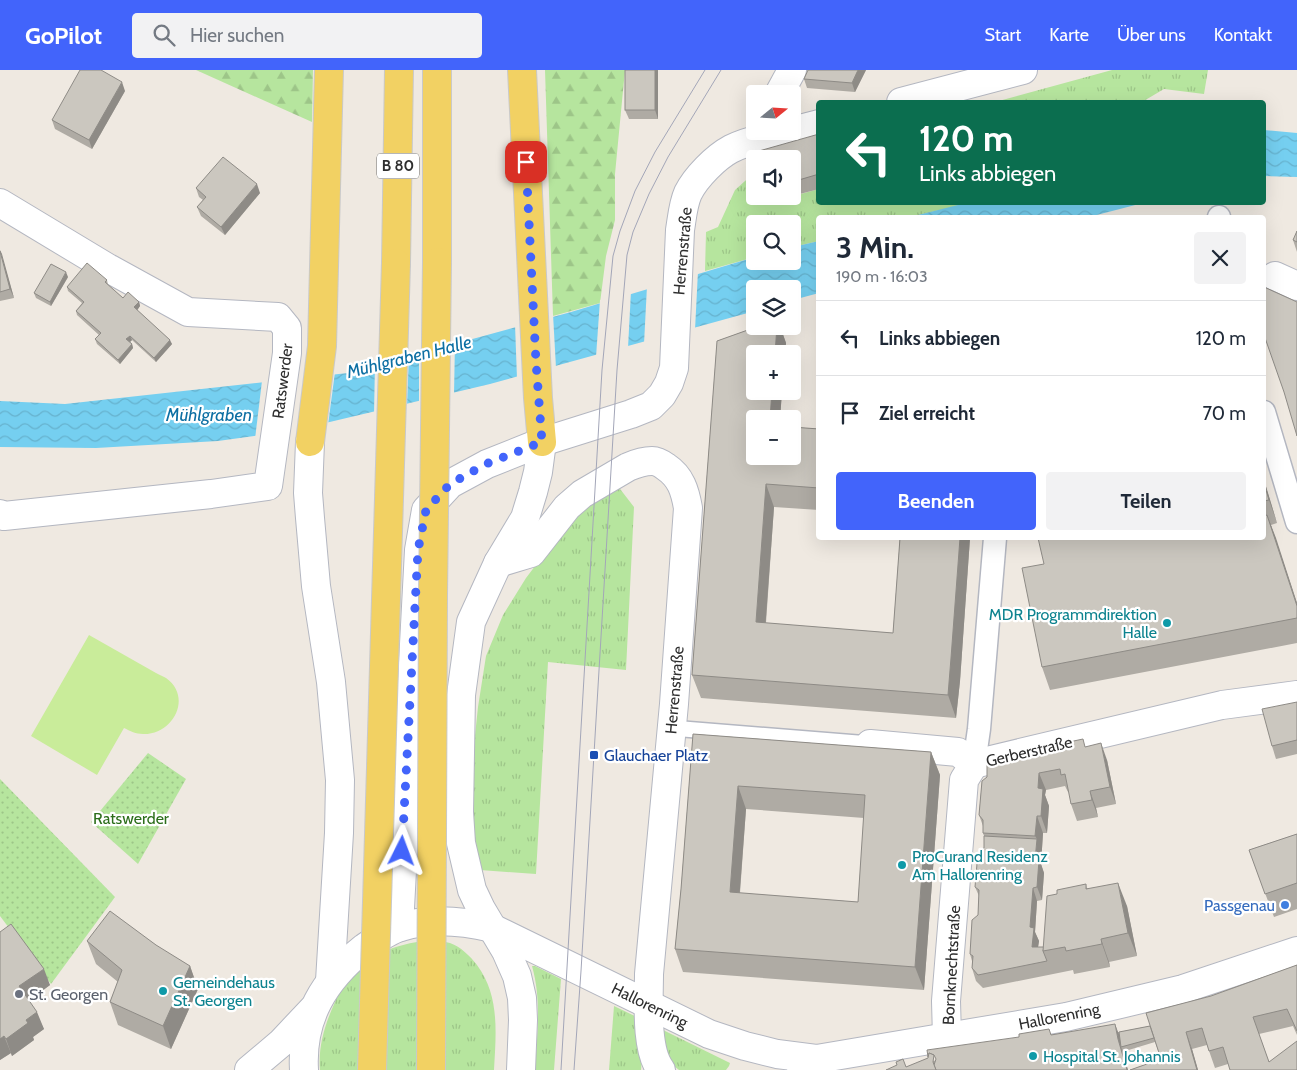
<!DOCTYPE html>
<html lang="de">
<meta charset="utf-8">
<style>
:root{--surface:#fff;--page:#f2f2f3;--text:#1f2937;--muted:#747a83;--line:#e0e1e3;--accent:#4264fb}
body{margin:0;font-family:Cabin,sans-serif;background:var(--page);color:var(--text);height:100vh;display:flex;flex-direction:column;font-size:19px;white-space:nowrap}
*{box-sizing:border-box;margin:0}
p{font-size:16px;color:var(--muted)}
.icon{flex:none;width:28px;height:28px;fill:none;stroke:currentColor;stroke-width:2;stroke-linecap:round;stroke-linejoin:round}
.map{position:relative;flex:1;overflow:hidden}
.sheet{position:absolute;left:816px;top:145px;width:450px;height:325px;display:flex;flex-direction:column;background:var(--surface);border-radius:5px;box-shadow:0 5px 20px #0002}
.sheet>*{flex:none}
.top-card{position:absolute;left:816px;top:30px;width:450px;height:105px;border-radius:5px;box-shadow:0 5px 20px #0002;background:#0b6e4f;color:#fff;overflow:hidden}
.needle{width:32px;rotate:72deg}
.buttons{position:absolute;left:746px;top:15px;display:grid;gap:10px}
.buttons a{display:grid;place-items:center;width:55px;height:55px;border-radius:5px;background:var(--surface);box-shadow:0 5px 20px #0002;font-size:25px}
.pin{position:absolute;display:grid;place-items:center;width:42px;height:42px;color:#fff;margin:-21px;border-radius:10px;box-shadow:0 2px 8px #0006}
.me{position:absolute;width:55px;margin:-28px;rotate:3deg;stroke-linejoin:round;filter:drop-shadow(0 0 4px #0008)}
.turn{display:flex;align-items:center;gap:18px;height:105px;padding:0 20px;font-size:22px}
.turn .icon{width:65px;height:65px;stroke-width:2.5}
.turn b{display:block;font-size:35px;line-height:42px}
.round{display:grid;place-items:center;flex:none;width:52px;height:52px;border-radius:5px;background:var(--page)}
.summary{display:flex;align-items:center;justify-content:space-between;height:85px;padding:0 20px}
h1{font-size:30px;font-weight:800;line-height:38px}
.action{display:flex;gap:10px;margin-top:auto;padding:10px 20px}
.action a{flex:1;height:58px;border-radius:5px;background:var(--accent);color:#fff;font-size:20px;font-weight:800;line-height:58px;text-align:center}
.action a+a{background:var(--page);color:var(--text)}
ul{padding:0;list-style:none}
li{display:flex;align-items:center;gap:15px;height:75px;padding:0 20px;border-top:1px solid var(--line)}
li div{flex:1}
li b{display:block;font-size:19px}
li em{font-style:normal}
header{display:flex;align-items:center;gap:30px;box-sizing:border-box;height:70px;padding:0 25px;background:var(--accent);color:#fff}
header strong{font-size:24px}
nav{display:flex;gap:28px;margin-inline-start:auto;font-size:18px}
.search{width:350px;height:45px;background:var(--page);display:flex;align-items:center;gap:12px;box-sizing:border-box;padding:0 18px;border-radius:5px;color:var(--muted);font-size:19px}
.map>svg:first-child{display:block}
</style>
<header>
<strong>GoPilot</strong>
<div class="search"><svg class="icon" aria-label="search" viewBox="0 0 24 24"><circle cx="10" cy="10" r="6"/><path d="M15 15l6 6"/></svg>Hier suchen</div>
<nav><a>Start</a><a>Karte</a><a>Über uns</a><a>Kontakt</a></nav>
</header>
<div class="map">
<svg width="1297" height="1000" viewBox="0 0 1297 1000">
<defs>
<pattern id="grass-tufts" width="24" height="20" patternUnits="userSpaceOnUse" patternTransform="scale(1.25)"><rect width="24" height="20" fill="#b6e59e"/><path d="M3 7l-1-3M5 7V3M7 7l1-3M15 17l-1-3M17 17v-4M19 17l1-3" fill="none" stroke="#9dc588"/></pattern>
<pattern id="forest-firs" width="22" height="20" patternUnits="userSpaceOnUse" patternTransform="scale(1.25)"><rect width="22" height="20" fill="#b6e59e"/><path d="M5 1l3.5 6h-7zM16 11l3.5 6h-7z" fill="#9dc588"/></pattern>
<pattern id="park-dots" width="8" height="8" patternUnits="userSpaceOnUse" patternTransform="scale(1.25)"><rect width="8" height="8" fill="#b6e59e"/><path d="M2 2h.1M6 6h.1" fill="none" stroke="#9dc588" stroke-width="1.8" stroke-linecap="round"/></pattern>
<pattern id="water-waves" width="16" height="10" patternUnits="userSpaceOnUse" patternTransform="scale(1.25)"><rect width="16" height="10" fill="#75cff0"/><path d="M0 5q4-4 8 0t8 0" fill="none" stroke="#66b2ce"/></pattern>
</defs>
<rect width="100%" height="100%" fill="#efe9e1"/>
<g fill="url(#grass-tufts)">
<path d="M1112,0H1208L1204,24L1164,19L1142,32H995Z"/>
<path d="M755,102V126H773L775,131L819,119V132L970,133L910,147L819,148V171L793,177L792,154H755V187L705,201L706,162L718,157L735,120Z"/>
<path d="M617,415L634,437L626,600L548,592L536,804L480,800L467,741L478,637L486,586L503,545L526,508L554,471L582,438Z"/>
<path d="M427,870C434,871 443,871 450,873C461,877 470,886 477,895C500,926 496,963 494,1000H320C318,976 325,954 335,932C337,928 339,923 342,918C352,904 367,891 382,883C396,875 412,873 427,870Z"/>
<path d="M532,896H535L561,909L554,1000H535C537,964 542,932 532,896Z"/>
<path d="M614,936L645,951L641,1000H609Z"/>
<path d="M661,959L730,993L729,996L726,1000H679L668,991Z"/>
</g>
<g fill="url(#forest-firs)">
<path d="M196,0H313L312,52Z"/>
<path d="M545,0H625L615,104V150L606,186L600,233L553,246Z"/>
</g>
<g fill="url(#park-dots)">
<path d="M148,683L186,709L138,794L91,752Z"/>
<path d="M0,709L115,827L51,914L0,846Z"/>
</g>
<path fill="#c9ec9a" d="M89,565L156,603C159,605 163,606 166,608C193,627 173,665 143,664C136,664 130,661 124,658L97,705L31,666Z"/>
<g fill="url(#water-waves)">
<path d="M1264,60L1297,63V107L1264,106Z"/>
<path d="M970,132H1143V133L1089,147H910Z"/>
<path d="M819,171V223L793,230L792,219H755V241L490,314L296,360L218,371L96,378L0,377V331L65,334L348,303L571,242L755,187V191H792L793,177Z"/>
</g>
<g fill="#efe9e1">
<path d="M698,201L695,260L644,274L647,216Z"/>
<path d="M631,221L628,278L596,287L600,230Z"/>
<path d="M553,244L556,298L517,309L515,254Z"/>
<path d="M455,271L454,325L419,333V281Z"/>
<path d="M409,284L407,336L374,344L375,293Z"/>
<path d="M335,302L328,355L296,363L255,369L262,311Z"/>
</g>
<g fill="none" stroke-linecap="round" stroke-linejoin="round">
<g stroke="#b4b7c1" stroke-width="18">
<path id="service" d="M671,658L870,674"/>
</g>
<g stroke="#b4b7c1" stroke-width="25">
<g id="pedestrian">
<path d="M1219,147V148"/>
<path d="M1264,342L1297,452"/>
<path d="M974,694L979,659L995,468"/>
</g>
</g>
<g stroke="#b4b7c1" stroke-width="30">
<g id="minor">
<path d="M779,24L792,0"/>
<path d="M0,133L108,198L188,242L278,247L287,258V283L268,416L211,424L4,446L0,444"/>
<path d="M1275,206L1297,216"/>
<path d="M498,493L531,483L567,437L582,424L628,397C635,394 644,391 652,391C657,391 662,394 666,397C681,407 685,421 688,438L674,634L649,904C649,929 645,980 661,1000"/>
<path d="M870,674L958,682L974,694L1222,635L1297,625"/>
<path d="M947,967L946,931L964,710L974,694"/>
</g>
</g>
<g stroke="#b4b7c1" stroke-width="30">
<g id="tertiary">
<path d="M901,32L1023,0"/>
<path d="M792,61L819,54"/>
<path d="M310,372L308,423L310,448L316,516L331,612L340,710L339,763L330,911"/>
<path d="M399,857L419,480L426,440L450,414L487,394L542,372L631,344L651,336L662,325L669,313L674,298L680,160C682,148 683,134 688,123C696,107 716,87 731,79C749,70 771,66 790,61"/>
<path d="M799,992L1066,947L1183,919L1297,881"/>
<path d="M249,1000L281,973L313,939"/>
<path d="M304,1000C301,948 324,910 364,878C374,871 389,860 401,857C429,848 463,851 492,858L709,964L745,976L777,984L816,989"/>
<path d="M521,1000L523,950L522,928L517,906L506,881L481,839L472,820L461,773L459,742L461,625L471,552L498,493L525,448L533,422L538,402L542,372"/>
</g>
</g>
<g stroke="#c9c9c9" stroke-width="30">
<g id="primary">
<path d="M522,0L538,328L542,372"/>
<path d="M437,192V0"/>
<path d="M396,193L399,0"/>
<path d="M310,372L322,276L329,0"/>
</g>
</g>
<use href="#service" stroke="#fff" stroke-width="15"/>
<use href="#pedestrian" stroke="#fff" stroke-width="22"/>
<use href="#minor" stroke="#fff" stroke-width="28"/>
<use href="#tertiary" stroke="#fff" stroke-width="28"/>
<use href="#primary" stroke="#f2d163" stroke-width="28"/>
<g stroke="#a3a6b8" stroke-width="1">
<path d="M561,1000L602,300L613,186L620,161L635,121L655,82L705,0"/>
<path d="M574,1000L581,901L617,300L627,185L633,162L649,124L668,87L721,0"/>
</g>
<g stroke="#c9c9c9" stroke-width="30" stroke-linecap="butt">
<g id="primary-bridge">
<path d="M372,1000L396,193"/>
<path d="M431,1000L433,526L437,192"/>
</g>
</g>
<use href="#primary-bridge" stroke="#f2d163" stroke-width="28"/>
</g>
<g fill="#afaba4" fill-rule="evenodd">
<path d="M625,0H658V49H629L625,40Z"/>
<path d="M866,0L855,22L807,18L804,9Z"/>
<path d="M125,21L92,79L55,59L52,50Z"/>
<path d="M819,64V119L792,126V89Z"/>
<path d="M196,118L260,123L225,165L201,146L197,137L203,130L199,127Z"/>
<path d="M773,126H792L775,131Z"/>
<path d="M1297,161V182L1293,170Z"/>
<path d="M0,180L14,228L0,231Z"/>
<path d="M68,207L51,236L36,228L34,223Z"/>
<path d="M107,210L108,215L123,228L139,232L140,236L137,240L172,274L156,292L132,270L130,272L132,274L133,278L120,294L97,274L95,269L99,265L77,245L76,241L82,233L68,221L67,217Z"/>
<path d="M759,256H780L786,273L785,284H755V321H782L780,349H755V386H792V357L819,359V440L774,437L766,553L893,563L900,468H970L960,611L956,648L701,628L692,605L717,271Z"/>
<path d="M1264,410L1277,453L1271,455L1297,533V573L1050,620L1042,597L1264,468Z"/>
<path d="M1297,632V684L1276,689L1272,676Z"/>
<path d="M693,664L931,682L940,705L924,920L683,902L675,879L681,819ZM746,739L864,748L858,832L740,823Z"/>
<path d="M1086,677L1107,690L1116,734L1096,738L1098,747L1077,751L1071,734L1069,721L1068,722L1065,716L1046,720L1045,725L1049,736L1047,763H1043L1041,794L1044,803L1042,830L1037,831L1035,862L1039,871L1038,877H1044L1057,824L1086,814L1087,818L1127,836L1137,886L1109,892L1110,897L1074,904L1073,900L983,918L976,911L972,898V891L970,884L978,845L979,826L975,817L984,778V766L983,763V756L979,745L982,711Z"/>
<path d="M1297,764V839L1274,847L1249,780Z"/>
<path d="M0,862L50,915L29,930L44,959L33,967L34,970L12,986L11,983L0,990Z"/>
<path d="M87,871L190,896L198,919L171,979L118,955L110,932L118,912L96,894Z"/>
<path d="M1297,895V965L1293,956L1259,964L1269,992L1297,1000L1228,994L1215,998L1207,975L1192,979L1198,1000H1130L1161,989L1155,972L1122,982L1128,1000H886L906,997L1051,965L1119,962L1150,956L1211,926Z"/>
</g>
<g fill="#8e8b86">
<path d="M655,0H658V49L655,40Z"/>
<path d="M858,0H866L855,22L852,13Z"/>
<path d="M122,12L125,21L92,79L89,70Z"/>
<path d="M257,114L260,123L225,165L221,157Z"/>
<path d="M0,180L2,184L14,228L10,219Z"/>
<path d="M66,202L68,207L51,236L50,232Z"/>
<path d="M139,232L140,236L136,242L134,237Z"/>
<path d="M777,256H780L786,273L785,284H775Z"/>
<path d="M130,266L132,270L128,274L126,269Z"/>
<path d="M170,270L172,274L156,292L154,288Z"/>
<path d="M132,274L133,278L120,294L118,290Z"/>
<path d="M772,321H782L780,349H770Z"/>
<path d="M1264,410L1277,453L1269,430L1264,413Z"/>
<path d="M766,414L774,437L764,575L756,552Z"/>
<path d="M1267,445L1276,468L1297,533V536Z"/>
<path d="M960,468H970L960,611L956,648L948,625Z"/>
<path d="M1101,673L1107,690L1116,734L1110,717Z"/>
<path d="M931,682L940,705L924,920L915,897Z"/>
<path d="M1039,703L1046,720L1045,725L1049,736L1047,763L1041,746L1038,718Z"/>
<path d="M738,716L746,739L738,845L730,822Z"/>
<path d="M1090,721L1096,738L1098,747L1092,730Z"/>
<path d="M1037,746L1043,763L1041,794L1044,803L1042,830L1037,817L1035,790L1037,769L1035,766Z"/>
<path d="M1118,813L1127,836L1137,886L1128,863Z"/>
<path d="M1033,818L1037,831L1035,862L1039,871L1036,890L1032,877L1030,857Z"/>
<path d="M1101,869L1109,892L1110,897L1102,874Z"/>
<path d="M190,896L198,919L171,979L163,956Z"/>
<path d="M44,899L50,915L26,933L19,916Z"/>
<path d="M37,942L44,959L33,967L34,970L12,986L6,969L26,950Z"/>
<path d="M1115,954L1120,967L1121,977L1128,1000H1127L1118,969Z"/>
<path d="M1186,962L1192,979L1198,1000H1197Z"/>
<path d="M4,966L11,983L0,990V969Z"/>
</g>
<g fill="#cbc7bf" stroke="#8e8b86" fill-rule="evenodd">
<path d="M80,0H101L122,12L89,70L52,50Z"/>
<rect x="625" y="0" width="30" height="40"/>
<path d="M808,0H858L852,13L804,9Z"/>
<path d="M819,64V104L792,112V89H762L759,81Z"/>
<path d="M223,87L257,114L221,157L197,137L206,127L196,118Z"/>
<path d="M1297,161V172L1293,170Z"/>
<path d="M0,181L10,219L0,222Z"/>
<path d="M87,193L107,210L105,212L123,228L128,222L139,232L134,237L170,270L154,288L130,266L126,269L132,274L118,290L95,269L101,263L76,241L84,232L67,217Z"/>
<path d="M51,194L66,202L50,232L34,223Z"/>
<path d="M1264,217L1297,232V366L1284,322L1264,265Z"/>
<path d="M759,256H777L775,284H755V321H772L770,349H755V386H792V357L819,359V418L766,414L756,552L893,563L900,468H960L951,588L948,625L692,605L717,271Z"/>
<path d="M1264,413L1269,430L1264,431Z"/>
<path d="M1267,445L1297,536V548L1042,597L1022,498L1044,494L1038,468H1264V446Z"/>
<path d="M1297,632V670L1272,676L1262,639Z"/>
<path d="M693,664L931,682L915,897L675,879L681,819ZM738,716L865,725L858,832L730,822Z"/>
<path d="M1083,669L1085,677L1101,673L1110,717L1090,721L1092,730L1071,734L1065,704L1061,705L1060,699L1039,703L1038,718L1043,719L1041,746H1037L1035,766L983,763V750L979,745L982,711L987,707V693L1056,679L1055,675Z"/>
<path d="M1297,764V813L1265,824L1249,780Z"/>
<path d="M984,766L1037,769L1035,790H1039L1037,817L1033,818L1030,857L1034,858L1032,877H1044L1043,881L1047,891L978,905L972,898L973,886L970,884L972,850L978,845L979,820L975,817L978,782L984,778Z"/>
<path d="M1118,813L1128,863L1101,869L1102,874L1066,881L1065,877L1043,881L1047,826L1057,824V820L1086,814V819Z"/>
<path d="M110,841L156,875L190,896L163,956L110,932L122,900L87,871Z"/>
<path d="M11,854L44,899L19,916L37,942L26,950L28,953L6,969L4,966L0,969V862Z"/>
<path d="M1297,895V961L1287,939L1253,947L1269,992L1297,971V1000H1230L1223,977L1209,981L1202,958L1186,962L1197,1000H1130L1161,989L1146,943L1211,926Z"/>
<path d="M1115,954L1118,969L1127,1000H936L934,995L936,989L934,985L929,983L928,987L927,980L1019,967V964L1049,959L1051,965Z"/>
<path d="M1150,956L1154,968L1121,977L1119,962Z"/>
<path d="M929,983L934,985L933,992L936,1000H886L897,995L896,992L903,989L906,997L928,988Z"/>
</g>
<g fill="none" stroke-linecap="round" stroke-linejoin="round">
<path stroke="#4264fb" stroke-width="9" stroke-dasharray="0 16.2" d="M402,781L418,480L426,440L450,414L486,394L542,372L536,292L526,92"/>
</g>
<g fill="#0f9aa8" stroke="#fff" stroke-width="2">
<circle cx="1167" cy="553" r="5"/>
<circle cx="902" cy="795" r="5"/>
<circle cx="163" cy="921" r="5"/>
<circle cx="1033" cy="986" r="5"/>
</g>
<rect fill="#1a4fb4" stroke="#fff" stroke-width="2" x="589" y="680" width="10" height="10" rx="2.5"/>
<circle fill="#3f7fe0" stroke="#fff" stroke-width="2" cx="1285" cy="835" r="5"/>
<circle fill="#6b7280" stroke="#fff" stroke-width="2" cx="19" cy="924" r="5"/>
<g text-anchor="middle" stroke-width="4.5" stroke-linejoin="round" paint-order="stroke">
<rect fill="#fff" stroke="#6d6d6d" stroke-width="1" x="377" y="83.5" width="42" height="25" rx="4"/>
<g font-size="15" font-weight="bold" fill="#2e2e2e">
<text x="398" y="101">B 80</text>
</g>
<g font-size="16" fill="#2e2e2e" stroke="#fff">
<text transform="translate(682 181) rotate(-85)" y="6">Herrenstraße</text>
<text transform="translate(282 311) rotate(-83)" y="6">Ratswerder</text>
<text transform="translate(674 620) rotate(-85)" y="6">Herrenstraße</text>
<text transform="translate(1029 681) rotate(-13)" y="6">Gerberstraße</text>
<text transform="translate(951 895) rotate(-87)" y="6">Bornknechtstraße</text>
<text transform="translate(650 935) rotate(26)" y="6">Hallorenring</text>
<text transform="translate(1059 946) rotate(-11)" y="6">Hallorenring</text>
</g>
<g font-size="16" fill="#0d838f" stroke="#fff" text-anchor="start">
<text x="1157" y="550" text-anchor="end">MDR Programmdirektion<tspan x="1157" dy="18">Halle</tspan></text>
<text x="912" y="792">ProCurand Residenz<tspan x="912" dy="18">Am Hallorenring</tspan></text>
<text x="173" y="918">Gemeindehaus<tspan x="173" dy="18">St. Georgen</tspan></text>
<text x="1043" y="992">Hospital St. Johannis</text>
</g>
<g font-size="16" fill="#164399" stroke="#fff" text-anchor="start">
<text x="604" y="691">Glauchaer Platz</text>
</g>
<g font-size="16" fill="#2c6e1b" stroke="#fff">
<text x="131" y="754">Ratswerder</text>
</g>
<g font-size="16" fill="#366cbe" stroke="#fff" text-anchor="end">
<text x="1275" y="841">Passgenau</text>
</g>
<g font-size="16" fill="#5b616d" stroke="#fff" text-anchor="start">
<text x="29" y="930">St. Georgen</text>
</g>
<g font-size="18" font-style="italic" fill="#0d6fa3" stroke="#fff">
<text transform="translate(409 287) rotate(-14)" y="6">Mühlgraben Halle</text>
<text x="209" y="351">Mühlgraben</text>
</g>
</g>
</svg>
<div class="buttons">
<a><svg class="needle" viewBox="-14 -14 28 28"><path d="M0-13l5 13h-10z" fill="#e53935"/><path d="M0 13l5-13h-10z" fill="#747a83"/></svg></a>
<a><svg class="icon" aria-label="sound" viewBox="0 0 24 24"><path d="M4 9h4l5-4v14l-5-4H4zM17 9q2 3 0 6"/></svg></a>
<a><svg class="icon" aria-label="search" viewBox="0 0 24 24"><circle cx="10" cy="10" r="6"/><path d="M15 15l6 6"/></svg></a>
<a><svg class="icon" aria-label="layers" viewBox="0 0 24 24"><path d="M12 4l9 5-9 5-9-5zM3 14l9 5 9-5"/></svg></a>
<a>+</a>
<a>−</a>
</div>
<div class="pin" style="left:526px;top:92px;background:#d93025"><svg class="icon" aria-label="arrive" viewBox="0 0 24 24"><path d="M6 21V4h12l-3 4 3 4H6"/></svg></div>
<svg class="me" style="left:402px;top:781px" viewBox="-20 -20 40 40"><path d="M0-17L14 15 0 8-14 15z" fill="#4264fb" stroke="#fff" stroke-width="4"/></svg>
<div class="top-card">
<div class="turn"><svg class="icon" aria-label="left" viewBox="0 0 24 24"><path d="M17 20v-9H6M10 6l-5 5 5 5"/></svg><div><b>120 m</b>Links abbiegen</div></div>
</div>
<section class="sheet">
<div class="summary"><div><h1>3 Min.</h1><p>190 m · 16:03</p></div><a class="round"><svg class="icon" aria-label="close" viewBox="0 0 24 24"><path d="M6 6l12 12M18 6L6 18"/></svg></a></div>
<ul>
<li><svg class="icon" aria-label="left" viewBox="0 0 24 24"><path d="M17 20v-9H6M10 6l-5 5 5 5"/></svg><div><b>Links abbiegen</b></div><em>120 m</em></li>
<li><svg class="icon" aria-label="arrive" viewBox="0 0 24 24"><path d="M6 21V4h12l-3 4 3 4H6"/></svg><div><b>Ziel erreicht</b></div><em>70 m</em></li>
</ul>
<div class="action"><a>Beenden</a><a>Teilen</a></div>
</section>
</div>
